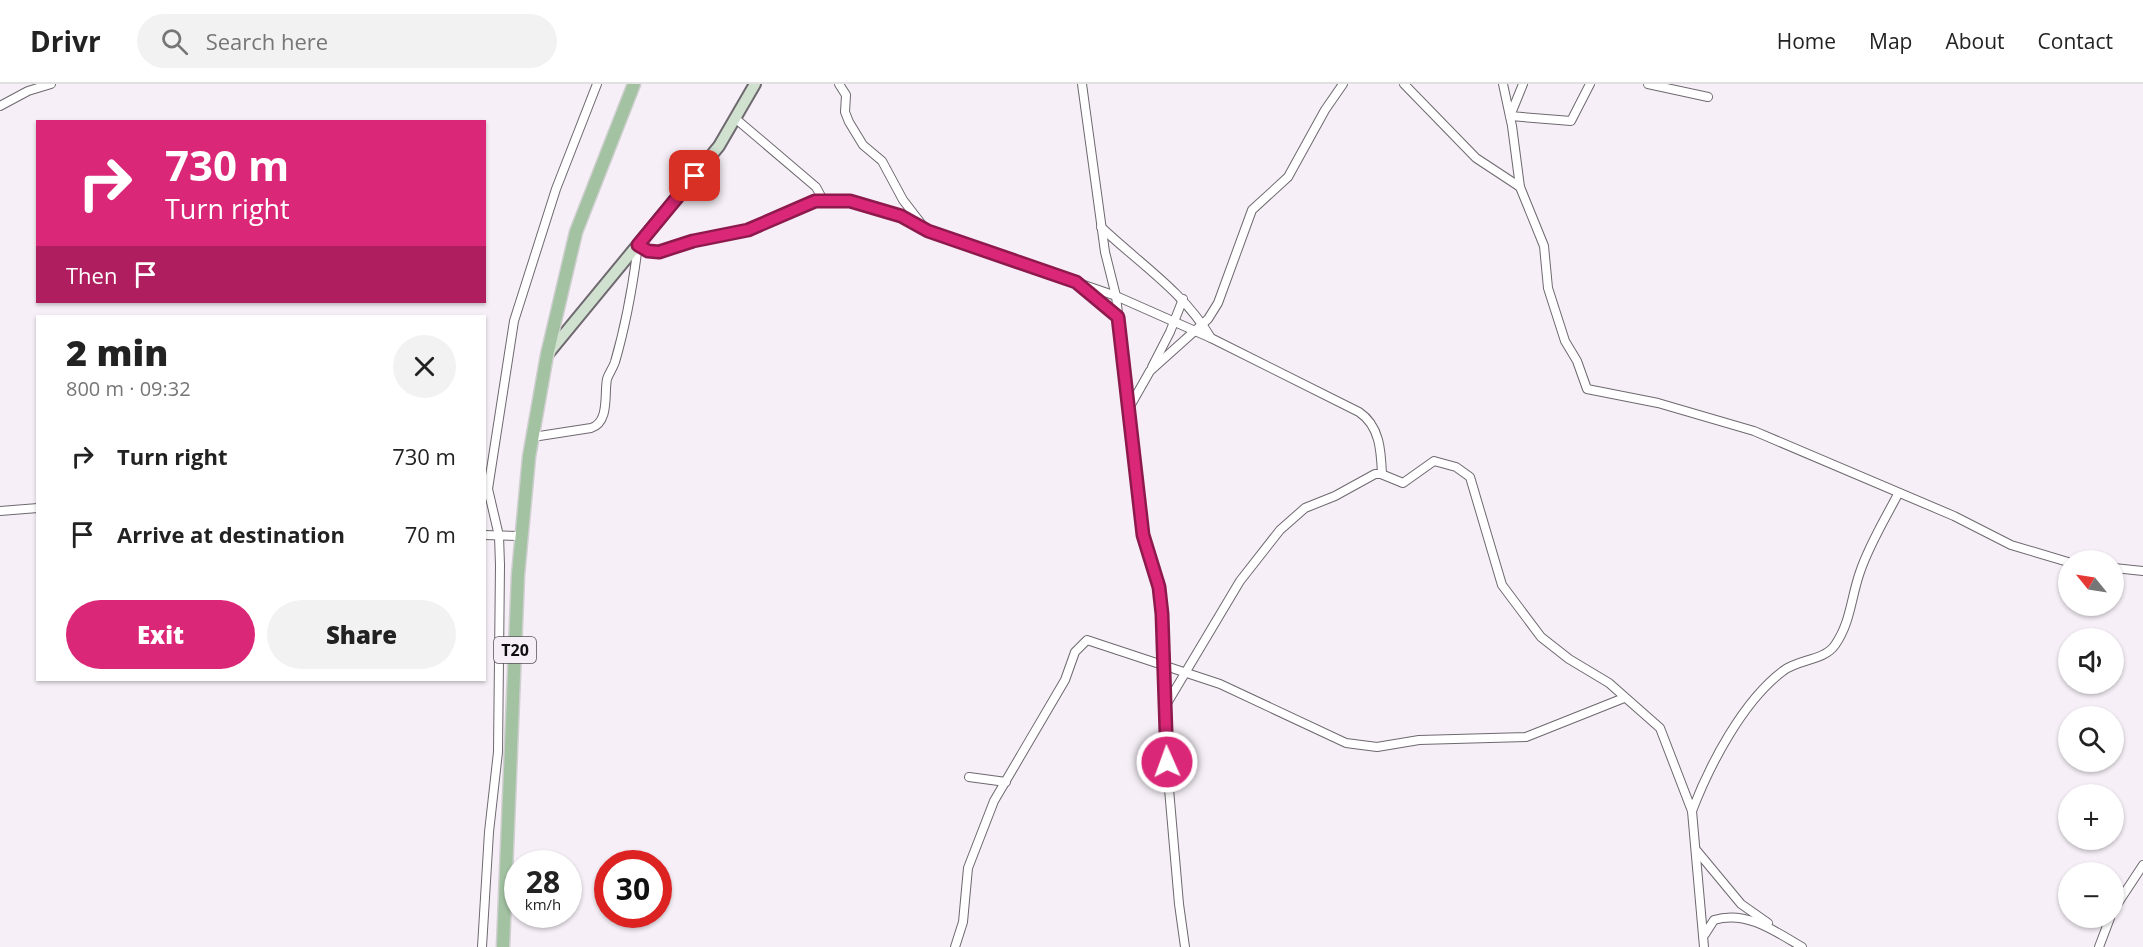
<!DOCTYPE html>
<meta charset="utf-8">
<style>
:root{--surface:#fff;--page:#f2f2f2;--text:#222;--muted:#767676;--line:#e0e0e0;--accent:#db2777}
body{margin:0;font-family:"Open Sans",sans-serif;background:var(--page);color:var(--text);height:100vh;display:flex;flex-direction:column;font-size:22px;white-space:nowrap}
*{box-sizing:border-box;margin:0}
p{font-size:20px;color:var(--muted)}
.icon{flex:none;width:33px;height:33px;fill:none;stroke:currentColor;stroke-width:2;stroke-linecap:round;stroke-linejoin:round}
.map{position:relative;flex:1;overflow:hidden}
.details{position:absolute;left:36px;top:231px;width:450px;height:366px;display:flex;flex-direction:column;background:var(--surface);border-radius:0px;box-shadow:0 2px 4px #0004}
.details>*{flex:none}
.top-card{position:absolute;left:36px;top:36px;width:450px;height:183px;border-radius:0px;box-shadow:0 2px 4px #0004;background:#db2777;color:#fff;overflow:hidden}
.needle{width:39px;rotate:300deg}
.controls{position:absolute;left:2058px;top:466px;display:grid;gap:12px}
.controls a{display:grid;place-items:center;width:66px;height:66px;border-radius:50%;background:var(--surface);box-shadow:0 2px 4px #0004;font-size:30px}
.speed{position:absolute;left:504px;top:766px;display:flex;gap:12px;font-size:30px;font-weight:700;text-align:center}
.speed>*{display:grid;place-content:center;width:78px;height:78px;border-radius:50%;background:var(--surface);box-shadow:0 2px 4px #0004;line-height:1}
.speed small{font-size:15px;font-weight:400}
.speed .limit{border:9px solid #d22;background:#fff;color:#111}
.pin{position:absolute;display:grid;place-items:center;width:51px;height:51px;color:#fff;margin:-26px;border-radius:12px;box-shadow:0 3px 9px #0006}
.me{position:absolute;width:66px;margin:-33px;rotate:358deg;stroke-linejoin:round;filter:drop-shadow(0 0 4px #0008)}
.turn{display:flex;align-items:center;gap:21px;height:126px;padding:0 30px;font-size:27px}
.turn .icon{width:78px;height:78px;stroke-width:2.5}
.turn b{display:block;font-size:42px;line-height:51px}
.then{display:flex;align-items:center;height:57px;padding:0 30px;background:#0003;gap:12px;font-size:22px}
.round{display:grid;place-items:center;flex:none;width:63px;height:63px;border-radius:32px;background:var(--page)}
.overview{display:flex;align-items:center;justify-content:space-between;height:102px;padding:0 30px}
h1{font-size:36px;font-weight:800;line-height:45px}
.action{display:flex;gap:12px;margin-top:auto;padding:12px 30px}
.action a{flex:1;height:69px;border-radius:36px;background:var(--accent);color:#fff;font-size:24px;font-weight:800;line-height:69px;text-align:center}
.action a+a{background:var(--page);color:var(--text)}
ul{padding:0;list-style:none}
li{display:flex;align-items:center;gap:18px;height:78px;padding:0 30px}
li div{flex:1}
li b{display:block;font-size:22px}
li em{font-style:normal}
header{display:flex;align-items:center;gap:36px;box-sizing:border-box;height:84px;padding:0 30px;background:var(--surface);border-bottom:2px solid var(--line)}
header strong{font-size:28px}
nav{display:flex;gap:33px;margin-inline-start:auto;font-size:21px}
.search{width:420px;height:54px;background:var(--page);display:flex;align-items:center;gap:15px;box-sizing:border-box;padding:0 21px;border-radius:33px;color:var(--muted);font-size:22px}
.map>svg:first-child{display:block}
</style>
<header>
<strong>Drivr</strong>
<div class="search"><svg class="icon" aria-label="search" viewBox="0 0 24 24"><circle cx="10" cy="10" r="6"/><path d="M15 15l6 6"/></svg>Search here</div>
<nav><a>Home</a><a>Map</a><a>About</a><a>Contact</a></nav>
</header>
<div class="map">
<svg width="2143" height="863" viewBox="0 0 2143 863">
<rect width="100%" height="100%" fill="#f6eff7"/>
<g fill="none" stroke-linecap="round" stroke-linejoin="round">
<g stroke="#6e686f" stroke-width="10">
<g id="street">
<path d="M839,0L846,11L845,28L849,38L863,61L882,77L903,116L923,142"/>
<path d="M1082,0L1105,168L1116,212L1143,451L1155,489L1162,530L1166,580L1165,659L1179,820L1185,863"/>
<path d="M1404,0L1476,74L1520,103"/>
<path d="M1503,0L1512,42L1520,103L1544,162L1548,204L1565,257L1577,277L1587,305L1658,319L1754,347L1954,432L2011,461L2068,478"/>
<path d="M1523,0L1510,32L1571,37L1590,0"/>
<path d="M1648,0L1708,13"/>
<path d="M0,22L28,7L51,0"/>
<path d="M736,35L816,103L823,116"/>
<path d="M1101,143C1140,180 1183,207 1211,254"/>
<path d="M1082,202L1118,233"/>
<path d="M1152,283L1170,248L1183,215"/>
<path d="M1129,324L1150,287L1208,235L1218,219L1252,126L1288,93L1325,26L1343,0"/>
<path d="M533,353L591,344C610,338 604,309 607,295C609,289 613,284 615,278C626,240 633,201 638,161L655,168L693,157L748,146L795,124L823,116L858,118L901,132L928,147L1116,212L1211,254L1359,328C1380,342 1381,367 1382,390"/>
<path d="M0,427L38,424"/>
<path d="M484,451L522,452"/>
<path d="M2114,484L2143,487"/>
<path d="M1166,621L1240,497L1280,446L1305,424L1335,412L1375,390H1381L1403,399L1434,377L1456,383L1470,393L1502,501L1541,553L1569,575L1609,599L1660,644L1692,727L1704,863"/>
<path d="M969,693L1006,698"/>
<path d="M1692,727C1710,680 1743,617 1783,587C1798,575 1824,577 1835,561C1851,538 1851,513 1860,488C1869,461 1885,435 1898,410"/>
<path d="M1697,767L1741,820L1768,839"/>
<path d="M2114,825L2143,781"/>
<path d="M1705,850L1714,836C1746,826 1775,847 1802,863"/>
<path d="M482,863L489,748L498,668L500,481L499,452L488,405L514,237L556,105L597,0"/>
<path d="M955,863L963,838L968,784L994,717L1065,596L1075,568L1087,556L1220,600L1346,659L1377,663L1419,656L1526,653L1624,614"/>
<path d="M2099,863L2110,834"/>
</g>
</g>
<g stroke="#6e686f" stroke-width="14">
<path id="secondary" d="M547,271L719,62L755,0"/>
</g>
<g stroke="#cfcfcf" stroke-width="15">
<path id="primary" d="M503,863L518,491L529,373L547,271L576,148L634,0"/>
</g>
<use href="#street" stroke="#fff" stroke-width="8"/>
<use href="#secondary" stroke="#d0e1d0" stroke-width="10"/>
<use href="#primary" stroke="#a2c2a2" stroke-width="12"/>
</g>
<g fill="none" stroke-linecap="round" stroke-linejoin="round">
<g stroke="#8e194d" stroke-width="15">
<path id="route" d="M695,92L638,161L648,167L659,168L693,157L748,146L815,117H850L901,132L928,147L1076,198L1118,233L1143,451L1159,503L1162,530L1167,678"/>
</g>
<use href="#route" stroke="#db2777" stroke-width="10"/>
</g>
<g text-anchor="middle" stroke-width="4.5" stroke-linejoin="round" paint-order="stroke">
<rect fill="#f6eff7" stroke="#545155" stroke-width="1.5" x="494" y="553" width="42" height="26" rx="4.5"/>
<g font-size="16" font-weight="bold" fill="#0f0d10">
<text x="515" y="572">T20</text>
</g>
</g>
</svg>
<div class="controls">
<a><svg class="needle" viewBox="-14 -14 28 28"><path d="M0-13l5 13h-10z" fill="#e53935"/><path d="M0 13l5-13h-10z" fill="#767676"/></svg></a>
<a><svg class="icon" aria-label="sound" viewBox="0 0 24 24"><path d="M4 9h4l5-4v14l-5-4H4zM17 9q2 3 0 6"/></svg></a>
<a><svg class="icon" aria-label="search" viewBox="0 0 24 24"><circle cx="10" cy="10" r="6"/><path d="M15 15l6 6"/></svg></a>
<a>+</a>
<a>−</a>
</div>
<div class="speed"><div>28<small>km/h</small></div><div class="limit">30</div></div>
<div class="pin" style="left:695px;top:92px;background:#d93025"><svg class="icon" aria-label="arrive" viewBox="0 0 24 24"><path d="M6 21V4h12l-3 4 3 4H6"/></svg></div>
<svg class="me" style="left:1167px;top:678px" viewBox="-20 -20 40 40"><circle r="17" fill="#db2777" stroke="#fff" stroke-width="3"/><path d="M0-11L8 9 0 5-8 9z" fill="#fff"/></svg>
<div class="top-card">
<div class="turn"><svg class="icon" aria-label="right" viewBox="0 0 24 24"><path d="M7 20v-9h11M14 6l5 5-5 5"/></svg><div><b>730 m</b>Turn right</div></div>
<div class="then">Then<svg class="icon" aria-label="arrive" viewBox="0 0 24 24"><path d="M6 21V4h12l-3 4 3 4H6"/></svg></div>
</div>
<section class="details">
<div class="overview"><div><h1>2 min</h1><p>800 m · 09:32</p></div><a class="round"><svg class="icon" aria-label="close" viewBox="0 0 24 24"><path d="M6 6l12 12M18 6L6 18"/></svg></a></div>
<ul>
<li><svg class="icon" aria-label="right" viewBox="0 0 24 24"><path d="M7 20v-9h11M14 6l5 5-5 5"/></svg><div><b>Turn right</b></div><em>730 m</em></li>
<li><svg class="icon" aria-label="arrive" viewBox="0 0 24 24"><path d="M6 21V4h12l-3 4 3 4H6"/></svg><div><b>Arrive at destination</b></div><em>70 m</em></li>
</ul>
<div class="action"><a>Exit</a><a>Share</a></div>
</section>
</div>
